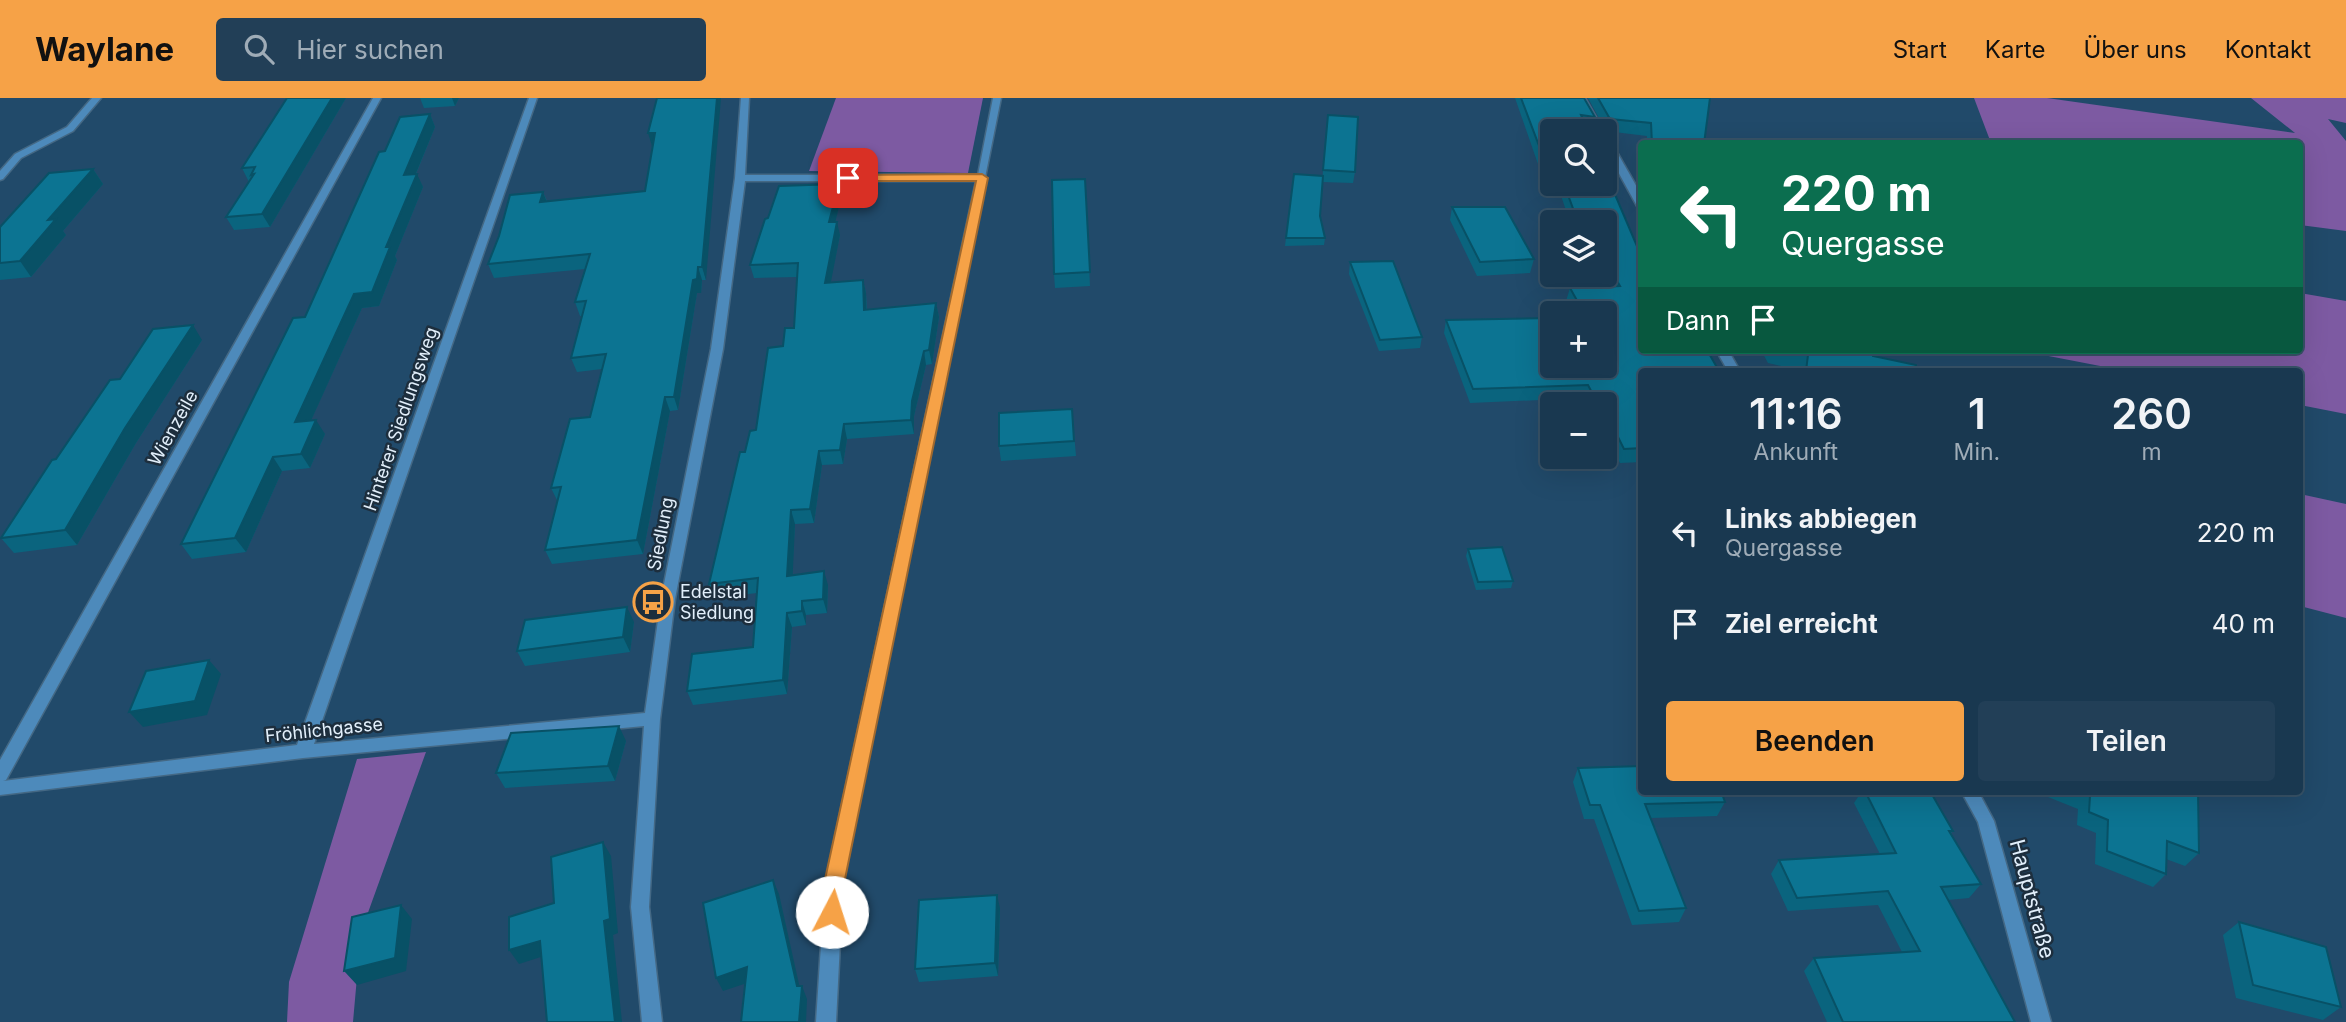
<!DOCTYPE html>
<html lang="de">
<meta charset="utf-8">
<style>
:root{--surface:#193850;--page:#223f57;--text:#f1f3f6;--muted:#9facb7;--line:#375267;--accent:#f6a247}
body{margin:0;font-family:Inter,sans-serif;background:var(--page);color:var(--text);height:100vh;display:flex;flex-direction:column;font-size:26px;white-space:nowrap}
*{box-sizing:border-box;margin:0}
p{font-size:23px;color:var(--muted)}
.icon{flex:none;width:38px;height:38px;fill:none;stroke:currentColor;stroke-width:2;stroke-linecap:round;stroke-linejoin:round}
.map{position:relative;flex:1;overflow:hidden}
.panel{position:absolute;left:1638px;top:270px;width:665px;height:427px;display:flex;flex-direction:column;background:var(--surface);border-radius:7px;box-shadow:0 7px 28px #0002,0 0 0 2px var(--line)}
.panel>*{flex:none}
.guide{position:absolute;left:1638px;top:42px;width:665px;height:214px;border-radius:7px;box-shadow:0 7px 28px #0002,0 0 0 2px var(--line);background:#0b6e4f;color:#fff;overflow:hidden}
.fabs{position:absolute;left:1540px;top:21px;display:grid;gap:14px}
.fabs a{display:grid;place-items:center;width:77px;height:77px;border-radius:7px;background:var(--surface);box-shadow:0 7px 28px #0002,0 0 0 2px var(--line);font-size:35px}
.pin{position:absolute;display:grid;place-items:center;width:60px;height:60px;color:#fff;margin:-30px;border-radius:14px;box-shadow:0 4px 10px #0006}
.me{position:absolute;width:77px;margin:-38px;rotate:5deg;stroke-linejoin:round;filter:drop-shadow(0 0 5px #0008)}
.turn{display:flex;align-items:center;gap:24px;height:147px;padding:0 28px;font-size:32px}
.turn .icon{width:91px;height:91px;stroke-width:2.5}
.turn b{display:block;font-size:49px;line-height:60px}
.then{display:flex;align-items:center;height:66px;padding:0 28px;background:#0003;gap:14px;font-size:26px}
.eta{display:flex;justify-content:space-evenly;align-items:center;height:119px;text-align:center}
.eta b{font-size:42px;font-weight:600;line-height:49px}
.action{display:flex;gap:14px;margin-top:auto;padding:14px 28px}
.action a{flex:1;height:80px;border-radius:7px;background:var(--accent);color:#111;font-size:28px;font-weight:600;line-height:80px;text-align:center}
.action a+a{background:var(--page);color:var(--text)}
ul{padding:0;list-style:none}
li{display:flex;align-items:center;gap:21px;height:91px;padding:0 28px}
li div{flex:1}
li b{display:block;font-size:26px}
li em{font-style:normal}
header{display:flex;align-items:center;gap:42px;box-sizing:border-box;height:98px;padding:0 35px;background:var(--accent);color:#111}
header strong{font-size:33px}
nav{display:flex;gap:38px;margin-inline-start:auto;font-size:24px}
.search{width:490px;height:63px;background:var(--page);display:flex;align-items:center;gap:18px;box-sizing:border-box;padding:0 24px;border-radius:7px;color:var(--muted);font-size:26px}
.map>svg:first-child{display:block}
</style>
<header>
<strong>Waylane</strong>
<div class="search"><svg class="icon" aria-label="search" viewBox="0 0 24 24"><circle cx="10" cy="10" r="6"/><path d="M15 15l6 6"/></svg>Hier suchen</div>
<nav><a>Start</a><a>Karte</a><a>Über uns</a><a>Kontakt</a></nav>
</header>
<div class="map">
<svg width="2346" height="924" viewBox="0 0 2346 924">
<rect width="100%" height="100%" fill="#214a6a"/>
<g fill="#7d5aa2">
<path d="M836,0H983L968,75L809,73Z"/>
<path d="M1974,0H2047L2295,35L2251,0H2346V25L2328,21L2346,43V133L2300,127V46L1991,45Z"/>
<path d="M2300,195L2346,203V316L2300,307V273H2126L2033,255L2032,252H2300Z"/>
<path d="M2300,396L2346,406V520L2300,508Z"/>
<path d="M426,654L361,834L353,924H287L289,884L357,661Z"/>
</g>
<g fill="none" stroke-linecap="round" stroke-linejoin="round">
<g stroke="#446884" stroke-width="3">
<g id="street">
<path d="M92,0H101L73,33L21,60L3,81L0,82V73L15,56L67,29Z"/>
<path d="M373,0H381L6,682L3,683L297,647L529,0H537L314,646L645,615L661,501L711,251L735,80L741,0H749L745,77H978L993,0H1001L843,786L836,924H816L825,786L976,83H745L723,251L675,501L660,621L649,809L662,924H642L631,809L644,628L303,660L0,697V662Z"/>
<path d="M1577,0H1585L1604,33H1596Z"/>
<path d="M1605,39L1610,42L1642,98V111L1637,108L1605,50Z"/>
<path d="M1716,252H1728L1740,273H1728Z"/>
<path d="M1961,693H1978L1994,723L2051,924H2031L1978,724Z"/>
</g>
</g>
<use href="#street" fill="#4d8abb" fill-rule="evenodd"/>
</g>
<g fill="#0a647e">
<path d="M287,0H346L270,129L234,132L226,119L249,84L242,70Z"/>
<path d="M420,0H459L455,8L424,10Z"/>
<path d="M657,0L706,182H702L701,195H697L678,312L670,313L643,456L552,466L545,452L558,404L551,390L590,319L602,271L577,274L571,260L582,218H580L575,204L585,171L494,180L488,166L543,94L547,103L645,93L652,48Z"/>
<path d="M1515,0H1584L1595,19L1592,31L1552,33V73L1550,66H1538Z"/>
<path d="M1588,0H1710L1704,46H1647V38L1606,33Z"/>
<path d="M430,16L435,29L416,76L423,89L395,158L397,162L379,208L362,210L311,322L325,336L310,370L282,373L246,454L192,461L181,446L305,219L385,53Z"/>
<path d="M1328,17L1355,74L1353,85L1322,84Z"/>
<path d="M93,71L103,86L63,133L66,137L31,179L0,182V129Z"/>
<path d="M1085,81L1090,188L1055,190L1054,176Z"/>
<path d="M1557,86H1605L1642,273V364L1620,365L1605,335V306H1587L1585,300L1470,305L1444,235L1446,222L1552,268L1605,215H1573L1566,203L1570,190L1609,188L1602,177H1605V124H1570Z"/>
<path d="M841,100L835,124L840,137L830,185L863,182L866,195L867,212L936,205L939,219L932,266L926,267L914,318V336L847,341L843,366L822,367L814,425L795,426L792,477L828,487L827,515L806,517V527L792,529L787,596L693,607L687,593L753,549L757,495L715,500L709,486L745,354L756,332L783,248L794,230L797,179L754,180L750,167L768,120Z"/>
<path d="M1452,109L1534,161L1530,175L1477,178L1450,122Z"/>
<path d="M1286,140H1325L1324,147L1285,148Z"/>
<path d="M1350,164L1422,239L1420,250L1379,253L1349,176Z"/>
<path d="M202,242L136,345L77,447L14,455L1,440L120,281Z"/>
<path d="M1761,252H1873V258L1916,273H1802L1768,265Z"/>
<path d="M1072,311L1076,358L1001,363L999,348Z"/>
<path d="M1468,451L1513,483L1511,490L1476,492L1466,458Z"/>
<path d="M634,524L630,554L525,568L517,553Z"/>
<path d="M626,643L615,683L505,690L496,675Z"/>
<path d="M1578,670L1725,704L1717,718L1651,720L1686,810L1679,824L1632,827L1594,721H1584L1573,684Z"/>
<path d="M1862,693H1930L1953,733L1950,736L1981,786L1969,800L1948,802L2015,924H1827L1804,873L1814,860L1902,854L1878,807L1788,813L1771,776L1779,762L1880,756L1854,705Z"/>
<path d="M2033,693H2198L2199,755L2185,768L2166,761V776L2153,789L2095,766L2096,735L2077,727L2078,711Z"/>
<path d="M1000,810L998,878L919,884L915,871Z"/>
<path d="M2239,824L2341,909L2323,922L2236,900L2223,837Z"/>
</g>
<g fill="#085166">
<path d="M332,0H346L270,129L262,116Z"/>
<path d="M452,0H459L455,8Z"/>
<path d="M717,0H721L706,182L702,169Z"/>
<path d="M430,16L435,29L410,90L404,77Z"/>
<path d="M648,35H655L658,47L652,48Z"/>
<path d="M93,71L103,86L63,133L66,137L31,179L20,163L48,122Z"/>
<path d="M417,76L423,89L395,158L397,162L379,208L362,210L304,338L295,324L354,196L386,149Z"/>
<path d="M839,86L841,100L832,138L829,124Z"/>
<path d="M543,94L548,107L540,104Z"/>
<path d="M837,124L840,137L828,199L825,185Z"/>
<path d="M698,169L702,182L701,195H697L678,312L674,299L693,182Z"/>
<path d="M863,182L866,195L867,226L864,212Z"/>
<path d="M936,205L939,219L932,266L929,252Z"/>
<path d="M193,227L202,242L136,345L77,447L65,432L125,330Z"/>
<path d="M924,253L926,267L914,318V336L911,322L912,303Z"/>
<path d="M665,299L670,313L643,456L637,442Z"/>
<path d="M316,322L325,336L310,370L301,356Z"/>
<path d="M844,326L847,341L843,366L840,352Z"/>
<path d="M819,353L822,367L814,425L810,411Z"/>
<path d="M273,359L282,373L246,454L235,440Z"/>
<path d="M791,412L795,426L792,492L787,478Z"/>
<path d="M824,473L828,487L827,515L823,501Z"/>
<path d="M802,503L806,517V527L802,513Z"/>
<path d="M627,509L634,524L630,554L623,539Z"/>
<path d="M787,515L792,529L787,596L783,582Z"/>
<path d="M209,562L221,576L207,617L143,629L129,614Z"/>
<path d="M619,628L626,643L615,683L608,668Z"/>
<path d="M603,744L611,758L618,835L613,837L622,924H615L604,823Z"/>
<path d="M773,782L779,796L801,895L802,888L807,901L806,924H799L797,888Z"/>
<path d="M997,797L1000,810L998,878L995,865Z"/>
<path d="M401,807L412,821L406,873L357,887L344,873Z"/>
<path d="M540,843L550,856L519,866L509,852Z"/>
<path d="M747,869L753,883L723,893L716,880Z"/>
</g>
<g fill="#0c7492" stroke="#085166" stroke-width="2">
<path d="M287,0H332L262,116L226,119L254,76L251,77L255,69L242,70Z"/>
<path d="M657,0H717L702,169H698L697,181L693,182L674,299H665L637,442L545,452L561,389L551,390L570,321L590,319L606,256L571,260L586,203L575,204L590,156L488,166L499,138L510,97L543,94L540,104L645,93L655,35H648Z"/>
<path d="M1521,0H1584L1595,19L1581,17L1588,33H1552V53H1541Z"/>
<path d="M1598,0H1710L1704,46H1652L1651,25L1610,21Z"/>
<path d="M430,16L404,77L417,76L386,149H390L372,194L354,196L295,324L316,322L301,356L273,359L235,440L181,446L293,220L305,219L379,54L385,53L400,19Z"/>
<path d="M1328,17L1358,19L1355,74L1323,72Z"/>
<path d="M93,71L48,122L56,121L20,163L0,165V129L49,75Z"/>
<path d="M1605,73L1642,160V252H1707L1719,273H1642V350L1624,351L1608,319H1605V306H1598L1588,287L1473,291L1446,222L1552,220V268H1605V215H1584L1570,190L1620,188L1605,162V124H1578L1564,86H1605Z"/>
<path d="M1294,76L1323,78L1320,118L1325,140H1286Z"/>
<path d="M1085,81L1090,174L1054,176L1052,82Z"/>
<path d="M839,86L829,124H837L825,185L863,182L864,212L936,205L929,252L924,253L912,303L911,322L844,326L840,352L819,353L810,411L791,412L787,478L824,473L823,501L802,503V513L787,515L783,582L687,593L692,556L753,549L758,480L709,486L740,354H745L750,333L756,332L768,250L783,248L785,230H794L798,165L750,167L765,121L768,120L779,88Z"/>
<path d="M1452,109H1505L1534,161L1480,164Z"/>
<path d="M1393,163L1422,239L1380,242L1350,164Z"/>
<path d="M193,227L125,330L65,432L1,440L52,362L56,361L110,282L120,281L153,231Z"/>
<path d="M1784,252H1873V258L1916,267V273H1806L1808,257Z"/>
<path d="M1072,311L1074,343L999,348V315Z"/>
<path d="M1502,449L1513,483L1478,484L1468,451Z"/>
<path d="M627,509L623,539L517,553L525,522Z"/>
<path d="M209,562L195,603L129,614L146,573Z"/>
<path d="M619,628L608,668L496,675L511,635Z"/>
<path d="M1642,668V693H1721L1725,704L1645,706L1686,810L1639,813L1600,707H1590L1578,670Z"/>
<path d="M1865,693H1930L1953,733H1949L1981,786L1941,789L2015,924H1843L1814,860L1920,853L1888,793L1797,800L1779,762L1896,755Z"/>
<path d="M2078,693H2198L2199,755L2167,743L2166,776L2107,753L2108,722L2089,714L2090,698Z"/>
<path d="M603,744L610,821L604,823L615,924H547L540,843L509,852V819L554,805L551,759Z"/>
<path d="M773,782L797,888H802L799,924H741L747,869L716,880L703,805Z"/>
<path d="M997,797L995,865L915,871L919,802Z"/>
<path d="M401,807L395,860L344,873L352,819Z"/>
<path d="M2239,824L2326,849L2341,909L2253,887Z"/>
</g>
<path fill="#f6a247" stroke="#a0692e" stroke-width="2" d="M982,76L988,80L844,786L842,814L839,820L832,823L825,820L822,814L824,786L976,83H848L842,80L848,77Z"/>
<defs>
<g id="bus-ring" transform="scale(2.0125)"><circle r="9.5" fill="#1d2e3d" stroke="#f6a247" stroke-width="1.5"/><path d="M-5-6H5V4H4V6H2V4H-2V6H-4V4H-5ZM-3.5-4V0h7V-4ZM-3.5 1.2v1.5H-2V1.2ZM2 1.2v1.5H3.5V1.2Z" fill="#f6a247"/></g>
</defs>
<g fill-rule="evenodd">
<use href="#bus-ring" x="653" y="504"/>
</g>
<g text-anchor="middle" stroke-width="5" stroke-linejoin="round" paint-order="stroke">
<g font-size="18" fill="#e2effb" stroke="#1d2e3d">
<text transform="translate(401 321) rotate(-71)" y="6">Hinterer Siedlungsweg</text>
<text transform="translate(173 330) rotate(-61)" y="6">Wienzeile</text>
<text transform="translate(661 436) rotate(-79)" y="6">Siedlung</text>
<text transform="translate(324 632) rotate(-6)" y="6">Fröhlichgasse</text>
</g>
<g font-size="18" fill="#e2effb" stroke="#1d2e3d" text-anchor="start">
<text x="680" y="500">Edelstal<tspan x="680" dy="21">Siedlung</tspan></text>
</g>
<g font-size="21" fill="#e2effb" stroke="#1d2e3d">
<text transform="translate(2032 801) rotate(75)" y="7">Hauptstraße</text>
</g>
</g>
</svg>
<div class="fabs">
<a><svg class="icon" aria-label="search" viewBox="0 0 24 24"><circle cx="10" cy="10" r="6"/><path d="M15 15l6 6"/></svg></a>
<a><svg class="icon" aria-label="layers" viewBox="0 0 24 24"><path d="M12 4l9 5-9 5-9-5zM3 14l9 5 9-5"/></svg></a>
<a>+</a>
<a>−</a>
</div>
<div class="pin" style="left:848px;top:80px;background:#d93025"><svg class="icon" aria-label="arrive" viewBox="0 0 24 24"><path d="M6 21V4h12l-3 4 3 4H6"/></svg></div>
<svg class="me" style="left:832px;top:814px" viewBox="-20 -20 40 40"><circle r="19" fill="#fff"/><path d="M0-13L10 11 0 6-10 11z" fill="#f6a247"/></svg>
<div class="guide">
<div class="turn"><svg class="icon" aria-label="left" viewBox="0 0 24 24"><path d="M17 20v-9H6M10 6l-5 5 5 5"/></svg><div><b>220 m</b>Quergasse</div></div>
<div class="then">Dann<svg class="icon" aria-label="arrive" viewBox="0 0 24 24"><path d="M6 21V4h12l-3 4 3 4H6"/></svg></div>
</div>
<section class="panel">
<div class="eta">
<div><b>11:16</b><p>Ankunft</p></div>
<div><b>1</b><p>Min.</p></div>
<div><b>260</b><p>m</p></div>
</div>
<ul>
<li><svg class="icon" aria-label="left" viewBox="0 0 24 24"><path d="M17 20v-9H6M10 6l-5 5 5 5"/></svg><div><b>Links abbiegen</b><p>Quergasse</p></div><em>220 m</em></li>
<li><svg class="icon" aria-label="arrive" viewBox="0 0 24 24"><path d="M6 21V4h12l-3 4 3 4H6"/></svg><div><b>Ziel erreicht</b></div><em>40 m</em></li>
</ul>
<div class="action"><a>Beenden</a><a>Teilen</a></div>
</section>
</div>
